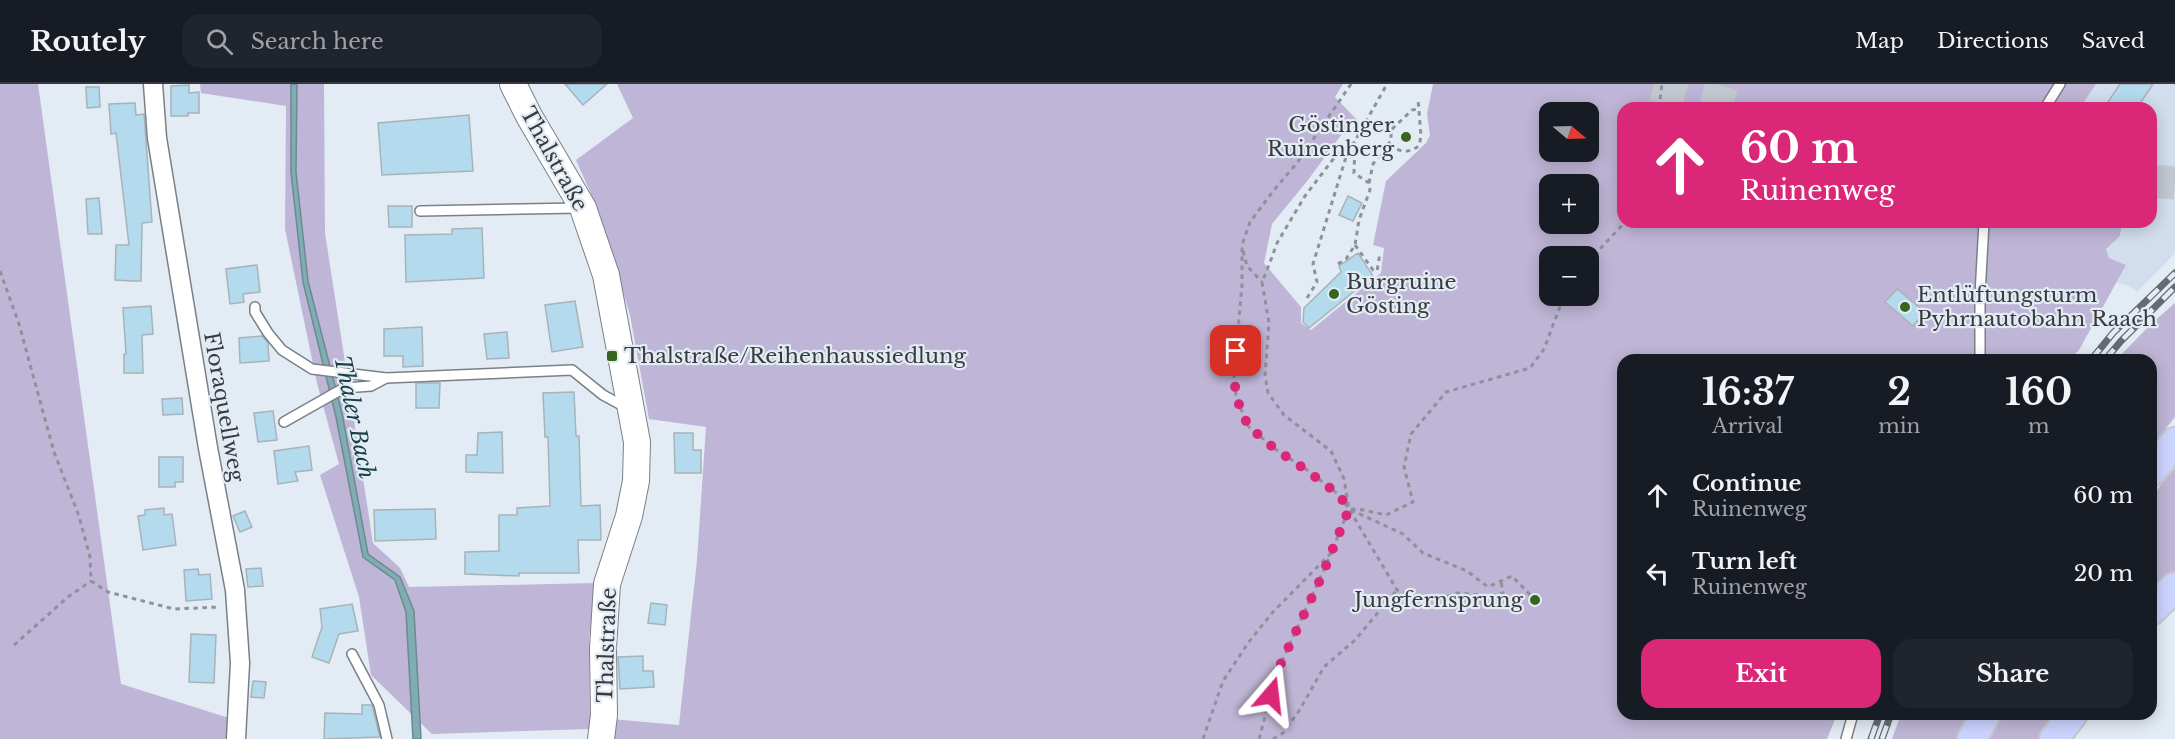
<!DOCTYPE html>
<meta charset="utf-8">
<style>
:root{--surface:#171b24;--page:#20242c;--text:#f1f3f6;--muted:#9ea1a6;--line:#363941;--accent:#db2777}
body{margin:0;font-family:"Libre Baskerville",serif;background:var(--page);color:var(--text);height:100vh;display:flex;flex-direction:column;font-size:22px;white-space:nowrap}
*{box-sizing:border-box;margin:0}
p{font-size:20px;color:var(--muted)}
.icon{flex:none;width:33px;height:33px;fill:none;stroke:currentColor;stroke-width:2;stroke-linecap:round;stroke-linejoin:round}
.map{position:relative;flex:1;overflow:hidden}
.side{position:absolute;left:1617px;top:270px;width:540px;height:366px;display:flex;flex-direction:column;background:var(--surface);border-radius:18px;box-shadow:0 3px 15px #0003}
.side>*{flex:none}
.banner{position:absolute;left:1617px;top:18px;width:540px;height:126px;border-radius:18px;box-shadow:0 3px 15px #0003;background:#db2777;color:#fff;overflow:hidden}
.needle{width:39px;rotate:109deg}
.fabs{position:absolute;left:1539px;top:18px;display:grid;gap:12px}
.fabs a{display:grid;place-items:center;width:60px;height:60px;border-radius:12px;background:var(--surface);box-shadow:0 3px 15px #0003;font-size:30px}
.pin{position:absolute;display:grid;place-items:center;width:51px;height:51px;color:#fff;margin:-26px;border-radius:12px;box-shadow:0 3px 9px #0006}
.me{position:absolute;width:66px;margin:-33px;rotate:17deg;stroke-linejoin:round;filter:drop-shadow(0 0 4px #0008)}
.turn{display:flex;align-items:center;gap:21px;height:126px;padding:0 24px;font-size:27px}
.turn .icon{width:78px;height:78px;stroke-width:2.5}
.turn b{display:block;font-size:42px;line-height:51px}
.eta{display:flex;justify-content:space-evenly;align-items:center;height:102px;text-align:center}
.eta b{font-size:36px;font-weight:800;line-height:42px}
.button{display:flex;gap:12px;margin-top:auto;padding:12px 24px}
.button a{flex:1;height:69px;border-radius:18px;background:var(--accent);color:#fff;font-size:24px;font-weight:800;line-height:69px;text-align:center}
.button a+a{background:var(--page);color:var(--text)}
ul{padding:0;list-style:none}
li{display:flex;align-items:center;gap:18px;height:78px;padding:0 24px}
li div{flex:1}
li b{display:block;font-size:22px}
li em{font-style:normal}
header{display:flex;align-items:center;gap:36px;box-sizing:border-box;height:84px;padding:0 30px;background:var(--surface);border-bottom:2px solid var(--line)}
header strong{font-size:28px}
nav{display:flex;gap:33px;margin-inline-start:auto;font-size:21px}
.search{width:420px;height:54px;background:var(--page);display:flex;align-items:center;gap:15px;box-sizing:border-box;padding:0 21px;border-radius:18px;color:var(--muted);font-size:22px}
.map>svg:first-child{display:block}
</style>
<header>
<strong>Routely</strong>
<div class="search"><svg class="icon" aria-label="search" viewBox="0 0 24 24"><circle cx="10" cy="10" r="6"/><path d="M15 15l6 6"/></svg>Search here</div>
<nav><a>Map</a><a>Directions</a><a>Saved</a></nav>
</header>
<div class="map">
<svg width="2175" height="655" viewBox="0 0 2175 655">
<rect width="100%" height="100%" fill="#e3ebf4"/>
<path fill="#d2deed" d="M2096,0H2175V169L2137,208L2129,202L2115,198L2126,181L2108,174L2106,165L2120,152L2122,138H2151V24H2080Z"/>
<g fill="#bfb5d6" fill-rule="evenodd">
<path d="M0,0H38L121,600L229,634L226,655H0Z"/>
<path d="M200,0H324L325,149L373,459L400,484L409,503L596,499L589,554L590,645L432,650L371,591L359,513L320,391L339,380L317,299L285,145L286,22L201,9Z"/>
<path d="M617,0H1343L1335,13L1361,40L1353,35L1308,96L1272,140L1264,179L1301,223V239L1311,246L1381,189L1384,164L1373,161L1386,97L1426,59L1430,51L1427,30L1433,0H2096L2080,24H1623V138H2122L2120,152L2106,165L2109,174L2126,181L2079,266L2069,276H1623V630H1837L1827,655H609L611,635L679,641L697,476L706,343L649,335L630,231L599,128L576,76L633,34ZM1550,28H1588V68H1550ZM1550,100H1588V140H1550ZM1550,172H1588V212H1550Z"/>
<path d="M2175,219V333L2151,363V276H2116L2151,240Z"/>
<path d="M2175,384V493L2151,518V413Z"/>
<path d="M1901,630H1971L1957,655H1892Z"/>
<path d="M2001,630H2059L2039,655H1988Z"/>
</g>
<path fill="#80adb3" stroke="#6b8b90" stroke-width="1.5" d="M291,0H297L296,88L308,197L342,329L368,470L400,493L414,527L421,655H413L406,528L395,496L363,473L336,333L303,198L291,88Z"/>
<g fill="#b3daed" stroke="#a8b3b9" stroke-width="1.5">
<path d="M565,0H607L583,21Z"/>
<path d="M2120,0H2153L2137,24H2104Z"/>
<path d="M189,1V9L199,8V29H188V32H171V2Z"/>
<path d="M86,3H99L100,23L87,24Z"/>
<path d="M135,19L136,31L144,30L152,138L142,139L141,197H132L115,196L116,161H129L116,49L111,50L109,20Z"/>
<path d="M469,31L473,87L382,91L378,39Z"/>
<path d="M1348,112L1362,119L1353,137L1339,131Z"/>
<path d="M99,114L102,150H88L86,115Z"/>
<path d="M388,122H412V143H389Z"/>
<path d="M482,144L484,194L406,198L405,151L452,150V145Z"/>
<path d="M1358,169L1373,192L1309,244L1303,238L1304,224L1341,188L1339,182Z"/>
<path d="M257,181L260,208L243,210L244,218L230,220L226,185Z"/>
<path d="M1897,205L1925,228L1913,242L1885,218Z"/>
<path d="M575,217L583,263L552,268L545,221Z"/>
<path d="M151,222L153,250L142,251L143,289H124V270H126L123,224Z"/>
<path d="M422,243L423,282L403,283V272H384V245Z"/>
<path d="M507,248L509,274L487,275L484,250Z"/>
<path d="M262,252L268,259L269,277L240,279L239,254Z"/>
<path d="M416,299H440L439,324H416Z"/>
<path d="M574,308L576,352H579L581,422L600,421L601,456H578L579,489H519V492L465,490V468L499,467V431H517V424L550,422L548,353H545L543,309Z"/>
<path d="M182,314L183,330L163,331L162,315Z"/>
<path d="M273,327L277,356L258,358L254,329Z"/>
<path d="M502,348L503,389L466,388V371H477L478,349Z"/>
<path d="M674,349H693V366H701V389H675Z"/>
<path d="M309,362L312,386L295,388L298,397L278,400L274,367Z"/>
<path d="M159,373H183V398H175V403H159Z"/>
<path d="M164,424V431L172,430L176,461L143,466L138,432L145,431V426Z"/>
<path d="M435,425L436,455L375,457L374,426Z"/>
<path d="M245,427L252,443L240,448L233,432Z"/>
<path d="M261,484L263,502L248,503L246,485Z"/>
<path d="M198,485L199,491L210,490L212,515L186,517L184,486Z"/>
<path d="M651,519L667,521L665,541L648,539Z"/>
<path d="M352,520L358,547L339,550L329,579L312,573L322,543L320,525Z"/>
<path d="M191,550L216,551L214,599L189,598Z"/>
<path d="M643,572V587H653L654,603L620,605L618,573Z"/>
<path d="M253,597L266,598L264,614L251,613Z"/>
<path d="M362,621H372L380,653L324,655L325,629L362,630Z"/>
</g>
<g fill="none" stroke-linecap="round" stroke-linejoin="round">
<g stroke="#c1c8d0" stroke-width="33" stroke-dasharray="33 16" stroke-linecap="butt">
<path d="M1654,0L1740,24"/>
<path d="M2151,97L2175,99"/>
</g>
<g stroke="#798088" stroke-width="12">
<g id="lane">
<path d="M2045,24L2060,0"/>
<path d="M420,127L579,124"/>
<path d="M255,223V228L268,249L282,266L312,285L386,294"/>
<path d="M1980,276V211L1984,138"/>
<path d="M284,338L344,304L371,302L386,294L572,286L603,311L627,324"/>
<path d="M352,570L379,621L387,655"/>
<path d="M1846,655L1853,630"/>
</g>
</g>
<g stroke="#798088" stroke-width="21">
<path id="street" d="M153,0L157,54L208,364L235,506L240,579L236,655"/>
</g>
<g stroke="#798088" stroke-width="28">
<path id="secondary" d="M513,0L529,32L583,124L606,191L637,358L636,397L629,432L607,500L603,564L604,631L601,655"/>
</g>
<g stroke="#c8c8c9" stroke-width="32">
<g id="primary">
<path d="M2151,388L2175,358"/>
<path d="M2151,527L2175,503"/>
<path d="M1972,655L1986,630"/>
<path d="M2054,655L2073,630"/>
</g>
</g>
<g stroke="#8c9298" stroke-width="3" stroke-dasharray="4.5 4.5" stroke-linecap="butt">
<path d="M1351,0L1297,79L1274,106L1250,138L1242,161V201L1234,290L1236,313L1248,342L1275,365L1306,385L1338,410L1349,425L1403,450L1423,469L1467,487L1488,503L1512,492L1535,516"/>
<path d="M1659,24L1662,0"/>
<path d="M1355,58L1334,74L1305,112L1277,159L1269,181L1262,198L1269,239L1265,291L1268,309L1284,331L1331,367L1344,395L1349,425L1397,506L1416,513L1442,514L1458,509L1491,512L1503,509L1501,497"/>
<path d="M1387,61L1391,57V46L1412,26L1418,25"/>
<path d="M1369,99L1373,80L1387,61C1401,67 1405,71 1419,62L1421,52L1418,15"/>
<path d="M1355,161L1373,186L1377,187L1380,169"/>
<path d="M1243,167L1247,182L1262,198"/>
<path d="M1588,178L1625,138"/>
<path d="M1338,180L1346,175L1355,161L1359,136L1370,106L1369,99L1354,89L1355,59"/>
<path d="M0,187L19,240L54,368L79,432L90,473L91,497L108,508L174,525L219,523"/>
<path d="M1307,214L1317,198L1313,180L1346,73L1387,0"/>
<path d="M1351,425L1364,426L1386,431L1413,418L1404,383L1411,350L1446,308L1530,284L1544,265L1564,212"/>
<path d="M14,561L68,513L91,497"/>
<path d="M1203,655L1223,597L1248,559L1272,529L1331,469L1349,425"/>
<path d="M1259,655L1277,588L1331,470"/>
<path d="M1273,655L1283,649L1299,627L1324,583L1355,556L1397,506"/>
</g>
<use href="#lane" stroke="#fff" stroke-width="9"/>
<use href="#street" stroke="#fff" stroke-width="18"/>
<use href="#secondary" stroke="#fff" stroke-width="26"/>
<use href="#primary" stroke="#cbd3ff" stroke-width="28"/>
<g stroke="#676b70" stroke-width="7">
<g id="rail">
<path d="M2091,276L2113,249L2175,189"/>
<path d="M2105,276L2121,257L2175,203"/>
<path d="M1871,655L1880,630"/>
<path d="M1882,655L1891,630"/>
</g>
</g>
<use href="#rail" stroke="#e3ebf4" stroke-width="4.5" stroke-dasharray="14" stroke-linecap="butt"/>
</g>
<g fill="none" stroke-linecap="round" stroke-linejoin="round">
<path stroke="#db2777" stroke-width="10" stroke-dasharray="0 18" d="M1236,267L1234,290L1236,313L1248,342L1275,365L1306,386L1338,410L1349,425L1321,494L1277,588L1271,611"/>
</g>
<g fill="#386320" stroke="#e3ebf4" stroke-width="2">
<circle cx="1406" cy="53" r="6"/>
<circle cx="1334" cy="210" r="6"/>
<circle cx="1905" cy="223" r="6"/>
<rect x="606" y="266" width="12" height="12" rx="3"/>
<circle cx="1535" cy="516" r="6"/>
</g>
<g text-anchor="middle" stroke-width="4.5" stroke-linejoin="round" paint-order="stroke">
<g font-size="21" fill="#393c3f" stroke="#e3ebf4" text-anchor="start">
<text x="1394" y="48" text-anchor="end">Göstinger<tspan x="1394" dy="24">Ruinenberg</tspan></text>
<text x="1346" y="205">Burgruine<tspan x="1346" dy="24">Gösting</tspan></text>
<text x="1917" y="218">Entlüftungsturm<tspan x="1917" dy="24">Pyhrnautobahn Raach</tspan></text>
<text x="624" y="279">Thalstraße/Reihenhaussiedlung</text>
<text x="1523" y="523" text-anchor="end">Jungfernsprung</text>
</g>
<g font-size="21" fill="#393c3f" stroke="#e3ebf4">
<text transform="translate(554 75) rotate(61)" y="7">Thalstraße</text>
<text transform="translate(224 323) rotate(80)" y="7">Floraquellweg</text>
<text transform="translate(607 561) rotate(-88)" y="7">Thalstraße</text>
</g>
<g font-size="22" font-style="italic" fill="#164146" stroke="#e3ebf4">
<text transform="translate(355 333) rotate(78)" y="8">Thaler Bach</text>
</g>
</g>
</svg>
<div class="fabs">
<a><svg class="needle" viewBox="-14 -14 28 28"><path d="M0-13l5 13h-10z" fill="#e53935"/><path d="M0 13l5-13h-10z" fill="#9ea1a6"/></svg></a>
<a>+</a>
<a>−</a>
</div>
<div class="pin" style="left:1236px;top:267px;background:#d93025"><svg class="icon" aria-label="arrive" viewBox="0 0 24 24"><path d="M6 21V4h12l-3 4 3 4H6"/></svg></div>
<svg class="me" style="left:1271px;top:611px" viewBox="-20 -20 40 40"><path d="M0-17L14 15 0 8-14 15z" fill="#db2777" stroke="#fff" stroke-width="4"/></svg>
<div class="banner">
<div class="turn"><svg class="icon" aria-label="ahead" viewBox="0 0 24 24"><path d="M12 20V5M6 11l6-6 6 6"/></svg><div><b>60 m</b>Ruinenweg</div></div>
</div>
<section class="side">
<div class="eta">
<div><b>16:37</b><p>Arrival</p></div>
<div><b>2</b><p>min</p></div>
<div><b>160</b><p>m</p></div>
</div>
<ul>
<li><svg class="icon" aria-label="ahead" viewBox="0 0 24 24"><path d="M12 20V5M6 11l6-6 6 6"/></svg><div><b>Continue</b><p>Ruinenweg</p></div><em>60 m</em></li>
<li><svg class="icon" aria-label="left" viewBox="0 0 24 24"><path d="M17 20v-9H6M10 6l-5 5 5 5"/></svg><div><b>Turn left</b><p>Ruinenweg</p></div><em>20 m</em></li>
</ul>
<div class="button"><a>Exit</a><a>Share</a></div>
</section>
</div>
